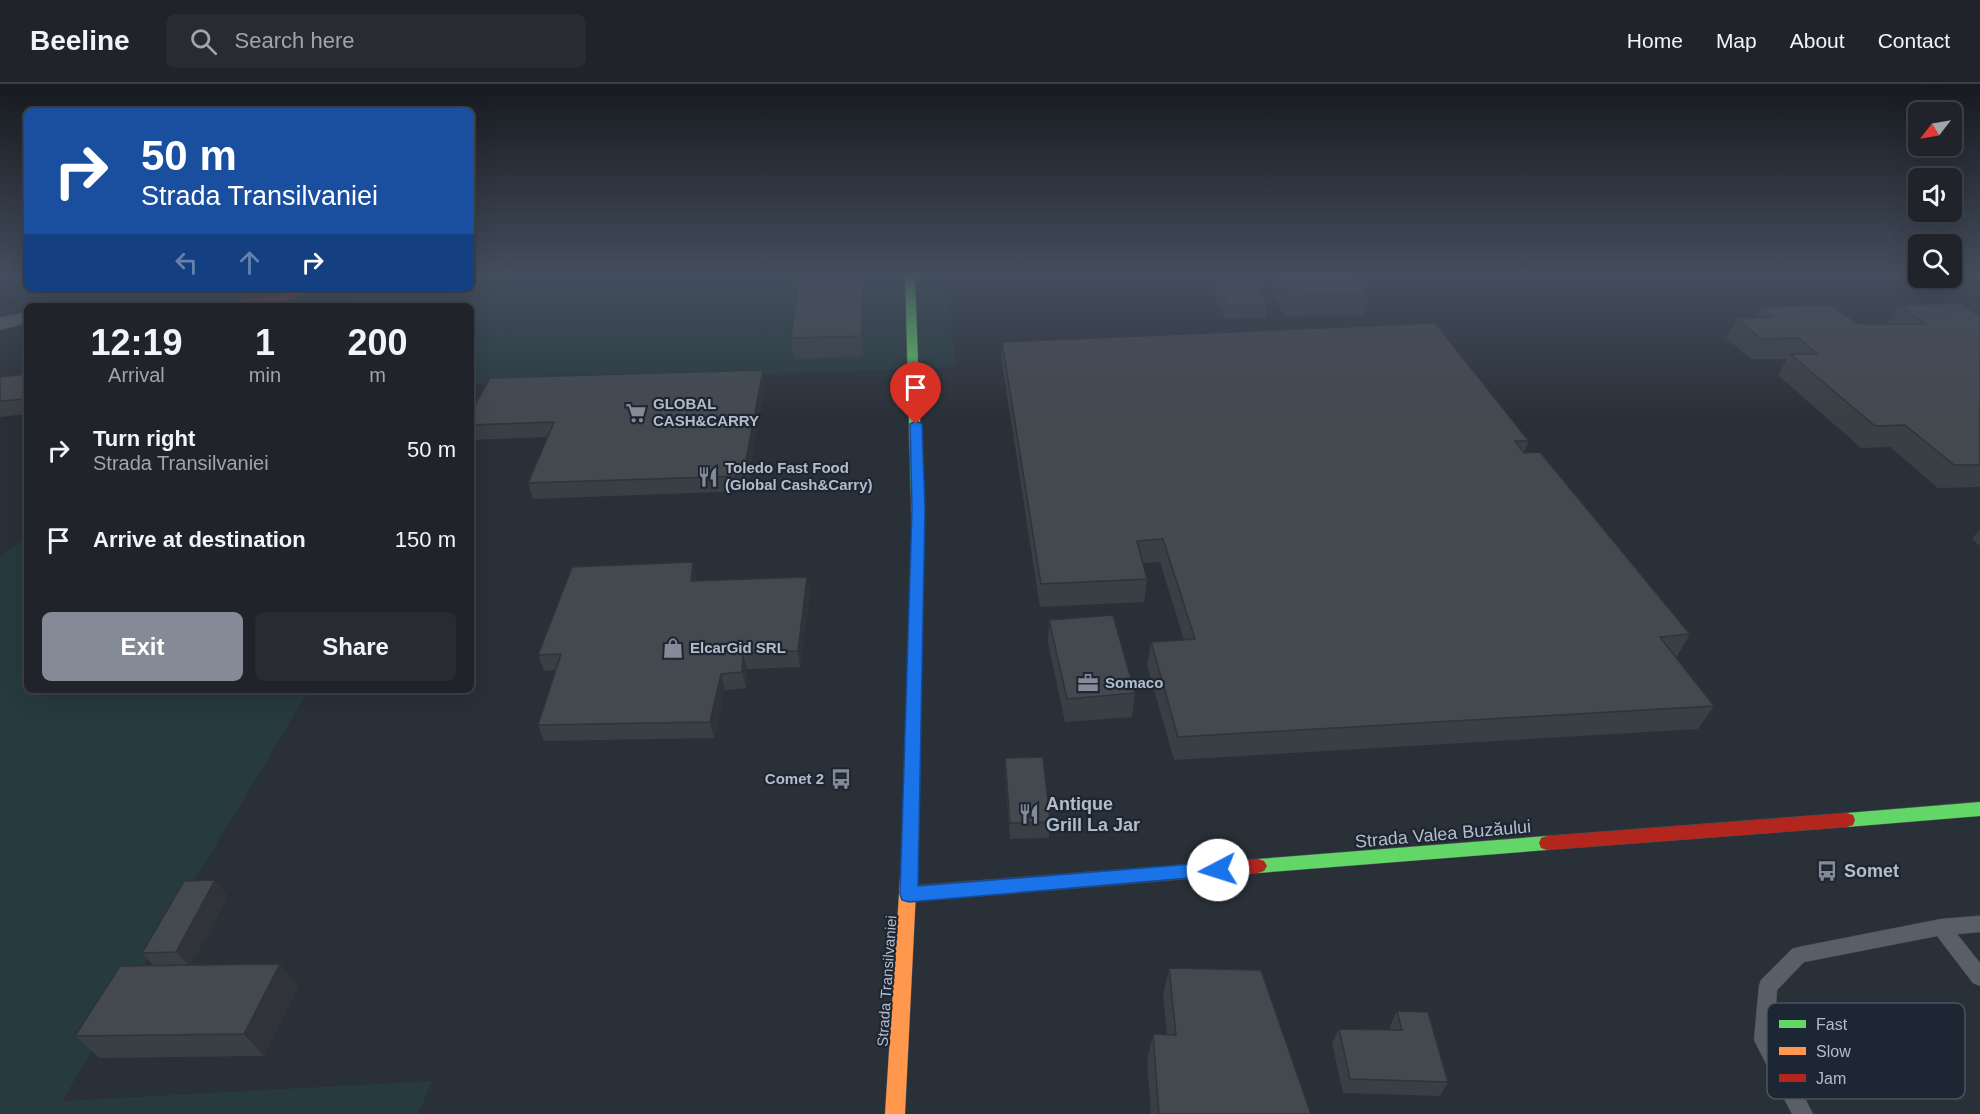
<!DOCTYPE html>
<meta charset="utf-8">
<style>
:root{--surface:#20242a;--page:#282c32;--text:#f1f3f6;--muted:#a2a4a8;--line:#3d4147;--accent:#848b96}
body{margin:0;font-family:Arial,sans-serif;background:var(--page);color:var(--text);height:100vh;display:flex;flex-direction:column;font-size:22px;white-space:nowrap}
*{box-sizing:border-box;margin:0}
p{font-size:20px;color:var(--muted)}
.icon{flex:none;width:33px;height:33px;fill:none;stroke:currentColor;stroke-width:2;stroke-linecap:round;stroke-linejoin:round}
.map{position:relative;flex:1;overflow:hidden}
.side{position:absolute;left:24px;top:219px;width:450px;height:390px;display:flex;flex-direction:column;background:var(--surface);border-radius:9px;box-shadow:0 6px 24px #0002,0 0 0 2px var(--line)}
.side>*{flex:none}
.guide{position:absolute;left:24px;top:24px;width:450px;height:183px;border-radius:9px;box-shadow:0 6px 24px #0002,0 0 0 2px var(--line);background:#1a4fa0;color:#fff;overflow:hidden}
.needle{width:39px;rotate:239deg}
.buttons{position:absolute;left:1908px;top:18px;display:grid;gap:12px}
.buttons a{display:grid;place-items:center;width:54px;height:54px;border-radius:9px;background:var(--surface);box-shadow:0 6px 24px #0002,0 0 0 2px var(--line);font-size:30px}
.pin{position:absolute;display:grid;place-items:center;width:51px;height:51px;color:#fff;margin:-62px -26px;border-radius:50% 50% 50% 0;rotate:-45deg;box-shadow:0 0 6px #0007}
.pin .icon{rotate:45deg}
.me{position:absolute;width:66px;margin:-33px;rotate:265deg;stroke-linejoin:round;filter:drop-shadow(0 0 4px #0008)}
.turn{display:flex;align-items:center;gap:21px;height:126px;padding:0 18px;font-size:27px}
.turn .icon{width:78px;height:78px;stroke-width:2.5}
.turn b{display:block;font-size:42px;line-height:51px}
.lanes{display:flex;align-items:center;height:57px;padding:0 18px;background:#0003;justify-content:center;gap:30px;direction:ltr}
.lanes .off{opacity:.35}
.eta{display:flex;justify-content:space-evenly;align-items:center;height:102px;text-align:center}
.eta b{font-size:36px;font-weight:600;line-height:42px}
.button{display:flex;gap:12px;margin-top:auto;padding:12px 18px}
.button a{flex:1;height:69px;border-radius:9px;background:var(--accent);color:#fff;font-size:24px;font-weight:600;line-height:69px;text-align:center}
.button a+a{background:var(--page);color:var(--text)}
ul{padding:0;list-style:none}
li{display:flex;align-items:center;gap:18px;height:90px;padding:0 18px}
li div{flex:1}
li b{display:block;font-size:22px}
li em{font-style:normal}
header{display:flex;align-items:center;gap:36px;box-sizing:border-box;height:84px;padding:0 30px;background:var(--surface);border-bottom:2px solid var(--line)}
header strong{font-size:28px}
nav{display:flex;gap:33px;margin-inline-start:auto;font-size:21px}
.search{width:420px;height:54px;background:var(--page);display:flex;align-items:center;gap:15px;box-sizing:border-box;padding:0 21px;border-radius:9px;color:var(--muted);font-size:22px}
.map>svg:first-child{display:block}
</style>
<header>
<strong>Beeline</strong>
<div class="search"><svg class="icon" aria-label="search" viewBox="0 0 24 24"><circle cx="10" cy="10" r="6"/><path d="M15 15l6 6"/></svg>Search here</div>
<nav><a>Home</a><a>Map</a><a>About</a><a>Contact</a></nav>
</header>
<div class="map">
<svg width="1980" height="1030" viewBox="0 0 1980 1030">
<rect width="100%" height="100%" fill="#2a3038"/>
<g fill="#273a3e">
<path d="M471,191H944L956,283L471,301V222H345L370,204H471Z"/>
<path d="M27,453V606H309L62,1017L432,997L418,1030H0V473Z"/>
</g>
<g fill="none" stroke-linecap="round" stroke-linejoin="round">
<g stroke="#484c53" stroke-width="1">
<path id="lane" d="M1980,832V848L1957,850L1980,879V902L1973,899L1937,852L1804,878L1777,906L1774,955L1813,1030H1792L1754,956L1759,902L1761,896L1792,865L1799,863L1941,835Z"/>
</g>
<g stroke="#484c53" stroke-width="1">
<path id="street" d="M27,228V239L0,246V234Z"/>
</g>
<g stroke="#484c53" stroke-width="1">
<g id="fast">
<path d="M905,191H915L924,448L918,452L912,448Z"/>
<path d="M1980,718V732L1847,743L1841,741L1839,736L1841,731L1847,729Z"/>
<path d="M1547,752L1553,754L1555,759L1553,764L1547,766L1258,789L1252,787L1249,782L1252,777L1258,775Z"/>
</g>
</g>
<g stroke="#484c53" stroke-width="1">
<path id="slow" d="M911,740L917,742L919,747L905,1030H885L903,747L905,742Z"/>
</g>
<g stroke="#484c53" stroke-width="1">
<g id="jam">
<path d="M297,204H309C285,225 247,222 217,222L222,219L282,212Z"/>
<path d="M918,444L924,448L919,747L917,752L911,754L905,752L903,747L912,448Z"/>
<path d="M1847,729L1853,731L1855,736L1853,741L1847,743L1547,766L1541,764L1539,759L1541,754L1547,752Z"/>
<path d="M1258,775L1264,777L1267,782L1264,787L1258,789L909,818L903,815L900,810L903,805L909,802Z"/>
</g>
</g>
<use href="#lane" fill="#5a5e66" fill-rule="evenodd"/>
<use href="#street" fill="#5a5e66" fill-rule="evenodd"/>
<use href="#fast" fill="#63d668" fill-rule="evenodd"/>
<use href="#slow" fill="#ff974d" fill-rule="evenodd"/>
<use href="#jam" fill="#b3261e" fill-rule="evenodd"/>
</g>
<g fill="#3a3f45">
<path d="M863,191L865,210L863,272L794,275L791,254Z"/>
<path d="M1275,191L1368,211L1363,231L1284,232L1272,208Z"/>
<path d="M1216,197L1267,220L1265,234L1225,235L1214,211Z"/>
<path d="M1899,221L1980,232V403L1938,404L1890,363L1861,364L1778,291L1787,275H1751L1726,254L1737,234L1756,233L1761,223L1858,240H1888Z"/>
<path d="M1002,258L1529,357L1524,369L1690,550L1677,573H1676L1714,622L1698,645L1174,676L1147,581L1151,558L1184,556L1160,478L1143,479L1147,495L1144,518L1040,523L1002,279Z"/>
<path d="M27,290V330L0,333V293Z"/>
<path d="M765,300L746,407L533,415L528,399L548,353L471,356V328Z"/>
<path d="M1980,445V462L1972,455Z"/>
<path d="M693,478L696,494V497L807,493L810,509L800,583L747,585L746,604L725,606L714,654L544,657L538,641L556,586L544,587L538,571Z"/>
<path d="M1049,536L1135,609L1132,633L1065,638L1048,559Z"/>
<path d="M1005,674L1050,738L1049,754L1010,755L1005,690Z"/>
<path d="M228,812L191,881L280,880L298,902L264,972L100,974L75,952L154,882L142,869Z"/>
<path d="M1169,884L1311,1030H1151L1147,977L1153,950H1167L1163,912Z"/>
<path d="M1397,927L1448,998L1440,1012L1343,1009L1332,959L1339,945L1391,946L1390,942Z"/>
</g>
<g fill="#303338">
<path d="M863,191L865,210L863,272L862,252Z"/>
<path d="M763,286L765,300L746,407L743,392Z"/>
<path d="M471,291L475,303L471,313Z"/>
<path d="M693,478L696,494L695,512L691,497Z"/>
<path d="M807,493L810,509L800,583L798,567Z"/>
<path d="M743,569L747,585L746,604L742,588Z"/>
<path d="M721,590L725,606L714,654L710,638Z"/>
<path d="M215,796L228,812L190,883L176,868Z"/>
<path d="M280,880L298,902L264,972L244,950Z"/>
</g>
<g fill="#444950" stroke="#303338" stroke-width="1.5">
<path d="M863,191L862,252L791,254L799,193Z"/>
<path d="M1277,191H1355L1368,211L1288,212Z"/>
<path d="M1255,196L1267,220L1227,221L1216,197Z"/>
<path d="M1960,219L1980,232V381H1954L1905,341L1875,342L1790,270H1817L1799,254L1761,255L1737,234L1773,233L1761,223L1831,221L1858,240H1926L1899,221Z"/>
<path d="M1435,239L1529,357H1515L1524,369L1540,368L1690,550L1660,553L1714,622L1178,653L1151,558L1195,555L1163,455L1137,457L1147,495L1041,500L1002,258Z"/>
<path d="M763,286L743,392L528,399L554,338L471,341V328L490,294Z"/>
<path d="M27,290V315L0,317V293Z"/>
<path d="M693,478L691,497L807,493L798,567L743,569L742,588L721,590L710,638L538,641L561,570L538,571L572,483Z"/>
<path d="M1113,531L1135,609L1067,615L1049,536Z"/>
<path d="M1043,673L1050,738L1010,739L1005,674Z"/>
<path d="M215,796L176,868L142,869L184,797Z"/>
<path d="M280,880L244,950L75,952L120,882Z"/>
<path d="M1169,884L1261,886L1311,1030H1159L1153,950L1176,951Z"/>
<path d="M1397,927L1428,928L1448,998L1350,995L1339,945L1402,946Z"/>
</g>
<linearGradient id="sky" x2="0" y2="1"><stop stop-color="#171a1f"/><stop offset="0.57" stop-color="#444e5e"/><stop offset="1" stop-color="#444e5e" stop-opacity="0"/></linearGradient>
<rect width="1980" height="335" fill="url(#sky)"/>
<path fill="#1a73e8" stroke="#114b97" stroke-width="1.5" d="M916,337L922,340L925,424L918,802L1218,778L1224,780L1227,786L1224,791L909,818L902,816L900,810L912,424L910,340Z"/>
<defs>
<g id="supermarket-bare" transform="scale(1.62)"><path d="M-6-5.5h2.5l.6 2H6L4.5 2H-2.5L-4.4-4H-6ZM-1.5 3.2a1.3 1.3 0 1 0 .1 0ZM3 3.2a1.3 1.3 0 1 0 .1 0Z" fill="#848b96" stroke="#1d2633" stroke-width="2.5" paint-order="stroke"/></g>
<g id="restaurant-bare" transform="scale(1.62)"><path d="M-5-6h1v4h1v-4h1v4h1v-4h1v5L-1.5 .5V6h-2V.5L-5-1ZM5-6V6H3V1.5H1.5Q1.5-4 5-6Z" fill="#848b96" stroke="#1d2633" stroke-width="2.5" paint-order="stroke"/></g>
<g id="shop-bare" transform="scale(1.62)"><path d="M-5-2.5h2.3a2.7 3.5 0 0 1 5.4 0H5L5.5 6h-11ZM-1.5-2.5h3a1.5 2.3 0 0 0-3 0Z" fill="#848b96" stroke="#1d2633" stroke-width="2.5" paint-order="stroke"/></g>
<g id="office-bare" transform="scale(1.62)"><path d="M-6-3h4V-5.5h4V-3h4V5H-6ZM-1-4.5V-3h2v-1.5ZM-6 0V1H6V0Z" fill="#848b96" stroke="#1d2633" stroke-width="2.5" paint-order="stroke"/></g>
<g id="bus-bare" transform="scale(1.62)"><path d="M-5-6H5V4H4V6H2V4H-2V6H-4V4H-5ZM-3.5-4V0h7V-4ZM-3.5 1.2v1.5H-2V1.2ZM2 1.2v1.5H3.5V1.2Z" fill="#848b96" stroke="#1d2633" stroke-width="2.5" paint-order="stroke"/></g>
</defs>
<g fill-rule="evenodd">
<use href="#supermarket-bare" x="636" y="329"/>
<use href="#restaurant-bare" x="708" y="393"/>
<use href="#shop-bare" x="673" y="564"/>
<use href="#office-bare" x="1088" y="599"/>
<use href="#bus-bare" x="841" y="695"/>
<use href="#restaurant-bare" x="1029" y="730"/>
<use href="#bus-bare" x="1827" y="787"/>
</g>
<g text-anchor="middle" stroke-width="4.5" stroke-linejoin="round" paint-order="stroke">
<g font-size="15" font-weight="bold" fill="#b4bcc9" stroke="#1d2633" text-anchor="start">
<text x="653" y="325">GLOBAL<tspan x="653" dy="17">CASH&amp;CARRY</tspan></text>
<text x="725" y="389">Toledo Fast Food<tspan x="725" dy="17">(Global Cash&amp;Carry)</tspan></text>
<text x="690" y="569">ElcarGid SRL</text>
<text x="1105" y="604">Somaco</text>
<text x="824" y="700" text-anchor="end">Comet 2</text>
</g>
<g font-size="15" fill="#b4bcc9" stroke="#1d2633">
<text transform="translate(887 897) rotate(-86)" y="5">Strada Transilvaniei</text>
</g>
<g font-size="18" font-weight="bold" fill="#b4bcc9" stroke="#1d2633" text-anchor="start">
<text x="1046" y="726">Antique<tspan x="1046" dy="21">Grill La Jar</tspan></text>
<text x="1844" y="793">Somet</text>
</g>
<g font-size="18" fill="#b4bcc9" stroke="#1d2633">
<text transform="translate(1443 750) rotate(-5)" y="6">Strada Valea Buzăului</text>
</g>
</g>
<rect x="1767" y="919" width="198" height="96" rx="9" fill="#1d2633" stroke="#4a5360" stroke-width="1.5"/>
<rect x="1779" y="936" width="27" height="8" fill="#63d668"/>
<rect x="1779" y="963" width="27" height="8" fill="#ff974d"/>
<rect x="1779" y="990" width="27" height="8" fill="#b3261e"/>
<g font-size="16" fill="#b4bcc9">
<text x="1816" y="946">Fast</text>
<text x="1816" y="973">Slow</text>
<text x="1816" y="1000">Jam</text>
</g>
</svg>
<div class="buttons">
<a><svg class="needle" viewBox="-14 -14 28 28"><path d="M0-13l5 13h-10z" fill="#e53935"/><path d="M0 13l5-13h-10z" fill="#a2a4a8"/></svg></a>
<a><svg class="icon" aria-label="sound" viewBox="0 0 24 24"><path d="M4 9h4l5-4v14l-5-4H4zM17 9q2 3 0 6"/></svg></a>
<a><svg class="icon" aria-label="search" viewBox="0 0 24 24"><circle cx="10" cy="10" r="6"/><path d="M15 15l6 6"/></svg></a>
</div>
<div class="pin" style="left:916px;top:340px;background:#d93025"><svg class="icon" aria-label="arrive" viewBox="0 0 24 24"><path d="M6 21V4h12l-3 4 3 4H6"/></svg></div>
<svg class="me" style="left:1218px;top:786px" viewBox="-20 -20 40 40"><circle r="19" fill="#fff"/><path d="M0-13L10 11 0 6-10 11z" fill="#1a73e8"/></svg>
<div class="guide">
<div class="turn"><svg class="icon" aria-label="right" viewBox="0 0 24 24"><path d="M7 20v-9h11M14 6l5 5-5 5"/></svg><div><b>50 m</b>Strada Transilvaniei</div></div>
<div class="lanes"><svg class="icon off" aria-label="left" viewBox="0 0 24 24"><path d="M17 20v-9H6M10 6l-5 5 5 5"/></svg><svg class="icon off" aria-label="ahead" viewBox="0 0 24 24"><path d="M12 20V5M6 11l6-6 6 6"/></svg><svg class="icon" aria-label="right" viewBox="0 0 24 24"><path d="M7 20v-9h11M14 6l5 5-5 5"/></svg></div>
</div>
<section class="side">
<div class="eta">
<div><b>12:19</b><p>Arrival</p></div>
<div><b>1</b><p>min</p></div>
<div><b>200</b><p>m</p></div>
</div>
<ul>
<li><svg class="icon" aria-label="right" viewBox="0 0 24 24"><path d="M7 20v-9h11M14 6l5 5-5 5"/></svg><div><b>Turn right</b><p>Strada Transilvaniei</p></div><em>50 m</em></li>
<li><svg class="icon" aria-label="arrive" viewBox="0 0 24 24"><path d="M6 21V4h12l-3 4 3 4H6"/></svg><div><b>Arrive at destination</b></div><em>150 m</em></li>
</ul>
<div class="button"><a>Exit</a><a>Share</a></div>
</section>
</div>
